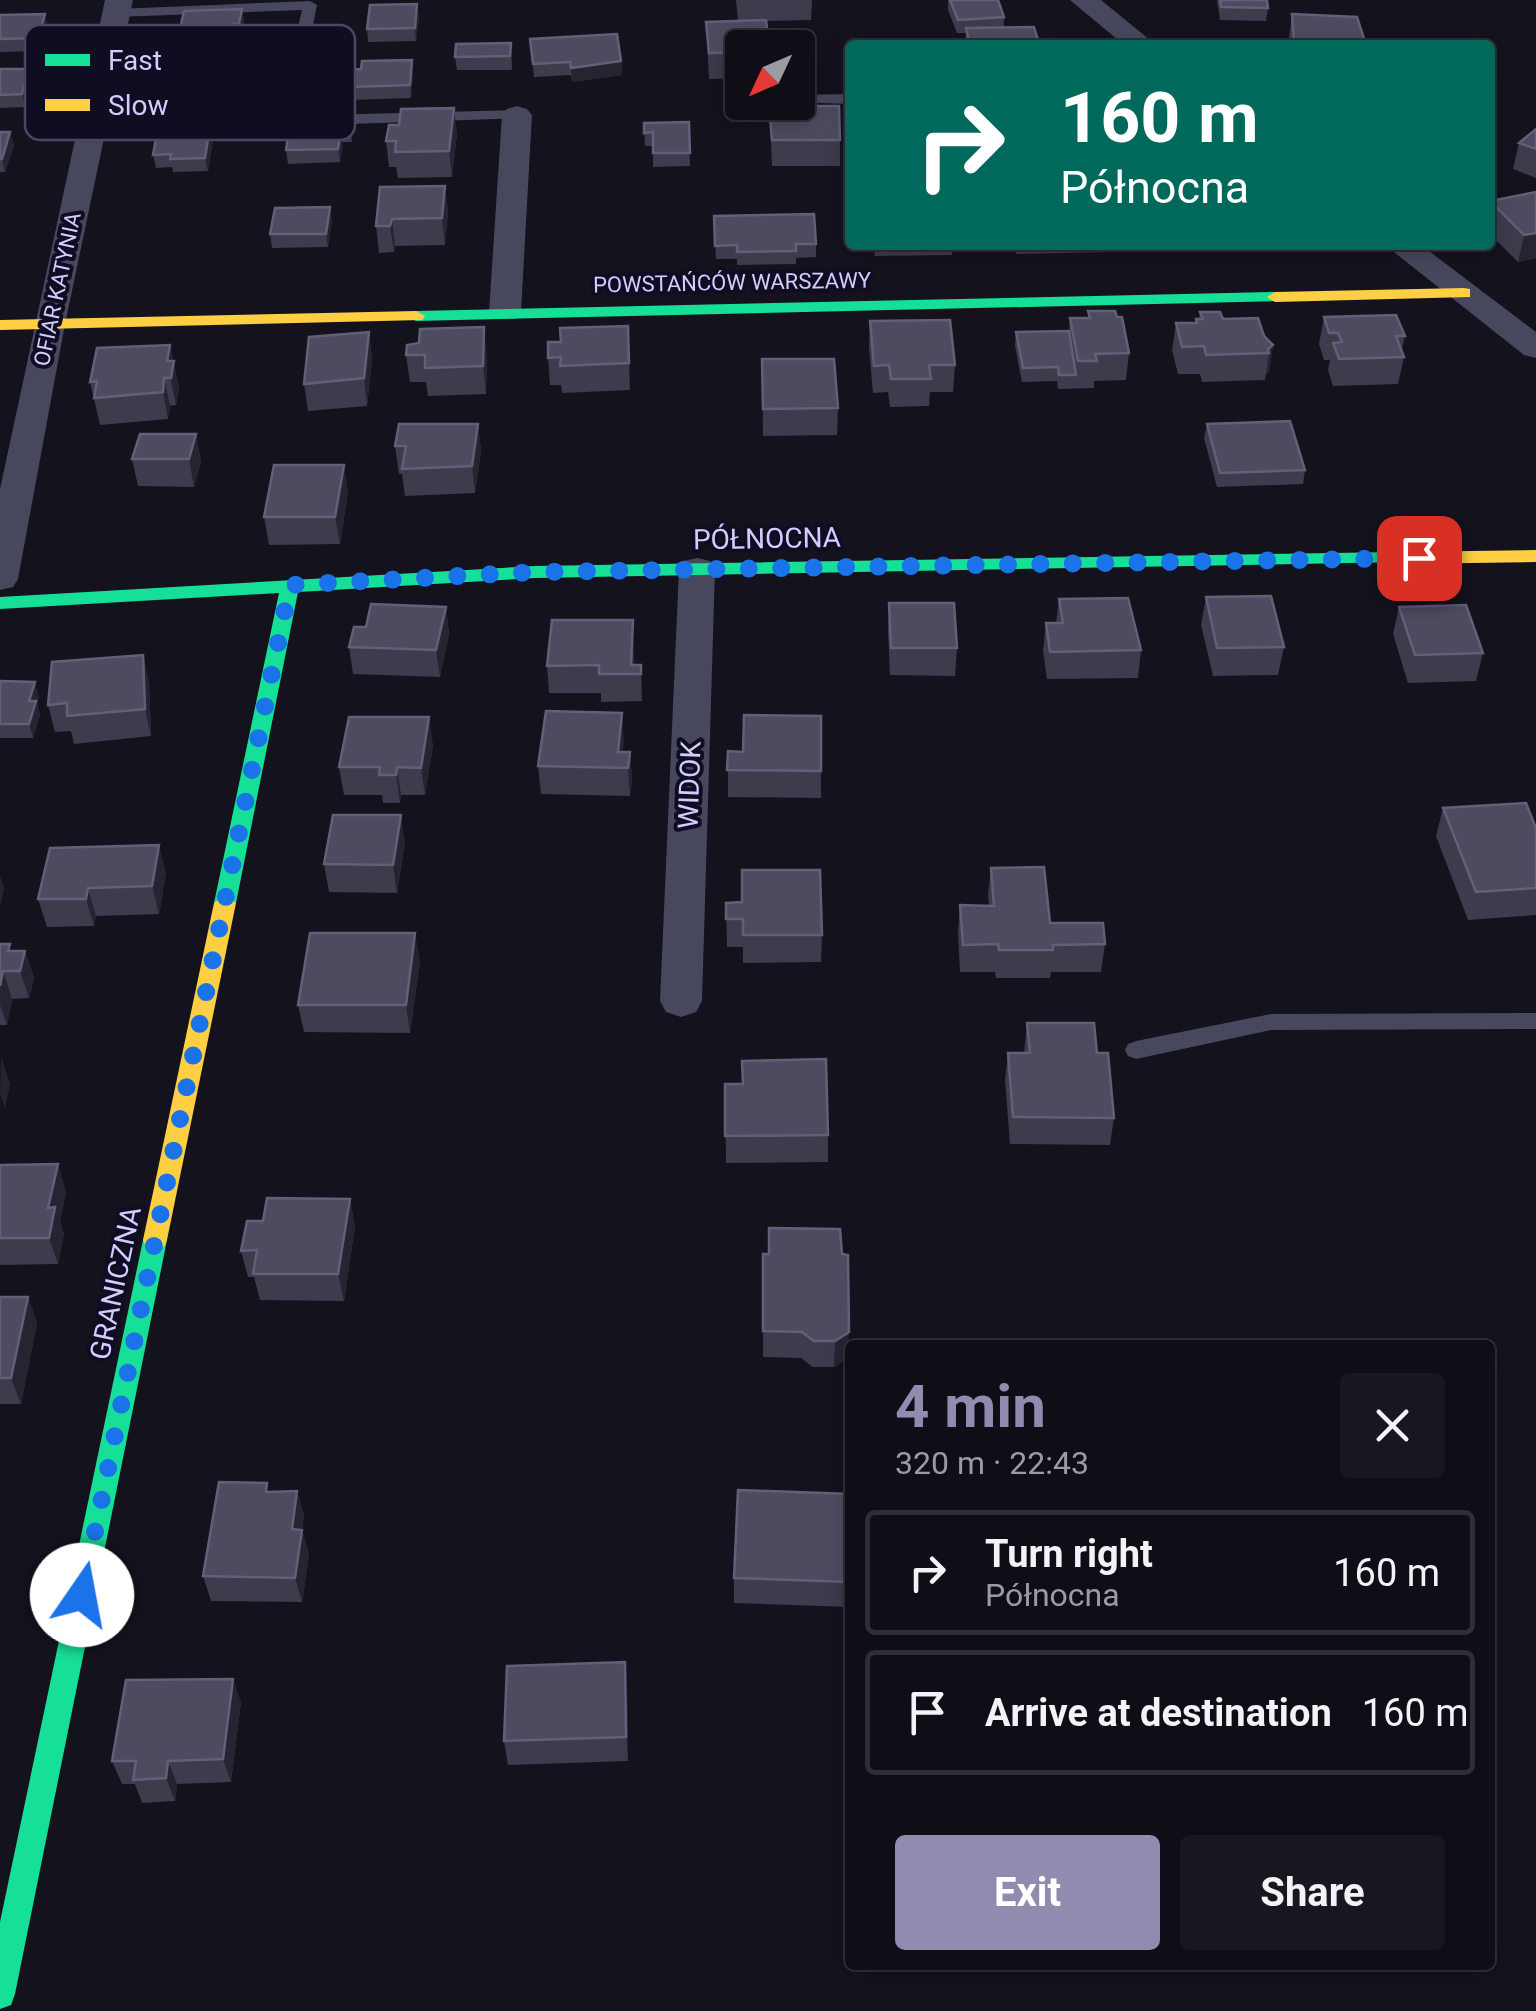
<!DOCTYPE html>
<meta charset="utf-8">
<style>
:root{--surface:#0f0e16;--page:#18171f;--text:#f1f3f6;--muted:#9b9ca1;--line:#2f2e35;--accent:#8f8cb0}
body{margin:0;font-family:Roboto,sans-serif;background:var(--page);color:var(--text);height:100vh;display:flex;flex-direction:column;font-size:38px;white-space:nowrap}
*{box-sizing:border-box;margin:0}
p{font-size:32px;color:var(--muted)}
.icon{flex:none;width:55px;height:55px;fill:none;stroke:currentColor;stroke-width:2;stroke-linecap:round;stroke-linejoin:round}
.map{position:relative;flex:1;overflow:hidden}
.sheet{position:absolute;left:845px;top:1340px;width:650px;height:630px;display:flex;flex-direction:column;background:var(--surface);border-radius:10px;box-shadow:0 5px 25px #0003,0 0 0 2px var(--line)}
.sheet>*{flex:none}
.top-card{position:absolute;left:845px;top:40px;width:650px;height:210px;border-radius:10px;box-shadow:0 5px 25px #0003,0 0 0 2px var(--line);background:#00695c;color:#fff;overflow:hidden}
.needle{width:65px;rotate:226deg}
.controls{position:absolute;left:725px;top:30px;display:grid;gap:20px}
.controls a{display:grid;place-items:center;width:90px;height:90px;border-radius:10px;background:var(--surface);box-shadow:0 5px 25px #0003,0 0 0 2px var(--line);font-size:50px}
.pin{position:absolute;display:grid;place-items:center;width:85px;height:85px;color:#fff;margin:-42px;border-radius:20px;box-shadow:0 5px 15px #0006}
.me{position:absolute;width:110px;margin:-55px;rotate:12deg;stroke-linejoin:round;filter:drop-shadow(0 0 8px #0008)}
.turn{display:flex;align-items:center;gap:35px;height:210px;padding:0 50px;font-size:45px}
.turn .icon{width:130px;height:130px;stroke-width:2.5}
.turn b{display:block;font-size:70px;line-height:85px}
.round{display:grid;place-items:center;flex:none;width:105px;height:105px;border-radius:10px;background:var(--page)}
.overview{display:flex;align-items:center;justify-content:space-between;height:170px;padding:0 50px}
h1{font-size:60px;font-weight:700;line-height:75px;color:var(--accent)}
.cta{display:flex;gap:20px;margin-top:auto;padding:20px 50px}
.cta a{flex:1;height:115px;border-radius:10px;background:var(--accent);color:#fff;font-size:40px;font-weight:700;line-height:115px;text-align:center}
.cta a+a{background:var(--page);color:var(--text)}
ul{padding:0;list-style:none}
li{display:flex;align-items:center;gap:30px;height:125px;margin:0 20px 15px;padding:0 30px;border:5px solid var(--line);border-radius:10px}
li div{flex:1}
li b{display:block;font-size:38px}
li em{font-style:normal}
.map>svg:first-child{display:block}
</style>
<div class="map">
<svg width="1536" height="2011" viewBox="0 0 1536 2011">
<rect width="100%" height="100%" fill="#14121d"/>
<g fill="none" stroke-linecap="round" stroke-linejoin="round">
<g fill="#47475e" fill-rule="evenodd">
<path d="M310,1L317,5L300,88L292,93L284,88L302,10L116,17L109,13L116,9Z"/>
<path d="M850,94V104L792,102H798V95Z"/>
<path d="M735,96L742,97V102H749L730,104L727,101Z"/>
<path d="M517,110L525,115L522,118L321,125L313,120L321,115Z"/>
<path d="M1536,1013V1029L1271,1030L1136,1059L1128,1056L1125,1050L1128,1044L1136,1041L1271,1014Z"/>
</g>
<g fill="#47475e" fill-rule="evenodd">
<path d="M105,0H133L65,324L18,579L13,587L0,590V489Z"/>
<path d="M1070,0H1101L1156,45H1124Z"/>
<path d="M517,106L527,109L532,115L521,312L516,319H494L489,312L502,115L507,109Z"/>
<path d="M1385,245H1421L1536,332V358L1524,355Z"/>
<path d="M697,558L710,561L715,569L702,1001L696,1012L681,1017L666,1012L660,1001L679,569L684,561Z"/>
</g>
<g fill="#16e098" fill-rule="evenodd">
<path d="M1275,292L1281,293V301L416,321L407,316L416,311Z"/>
<path d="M1395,552L1402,554V562L535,578L298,592L236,903L225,911L214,903L279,593L0,609V597L535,566Z"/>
<path d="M155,1230L164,1233L167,1240L15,1994L11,2005L0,2009V1922L143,1240L146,1233Z"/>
</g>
<g fill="#ffcf43" fill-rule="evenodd">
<path d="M1464,288L1470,289V297L1275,302L1267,297L1275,292Z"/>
<path d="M416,311L425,316L422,320L0,330V320Z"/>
<path d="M1536,550V562L1395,564L1386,558L1395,552Z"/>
<path d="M225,895L236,903L167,1240L164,1247L155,1250L146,1247L143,1240L214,903Z"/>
</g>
</g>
<g fill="#3d3b4c">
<path d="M736,0H812L811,20L766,21L769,48H742V78L709,79L706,22L738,21Z"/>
<path d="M948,0H998L1004,17V28L1034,27L965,42L966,33H957L948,10Z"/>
<path d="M1217,0H1267L1268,8L1266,21L1220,20Z"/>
<path d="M417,4L419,17L416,41L368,42L367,29Z"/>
<path d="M242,9L244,22L241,37L231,38L230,46L197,47L198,54L196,64L224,72H231L233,85L230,102L171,103L169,90L171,75H154L151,62L180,41L179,34Z"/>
<path d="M1292,14L1366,45H1288Z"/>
<path d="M0,15L48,27L41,51L0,52Z"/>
<path d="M530,39L621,61L622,75L572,82L571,75L534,77Z"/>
<path d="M511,43L512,70H457L455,57Z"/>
<path d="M412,60L413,73L411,98L352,100L350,87L361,69Z"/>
<path d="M0,69H29L32,82L25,107L0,108Z"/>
<path d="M779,106L840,140V166H772L770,118H779Z"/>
<path d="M350,122L352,142H343L340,162L288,164L286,150Z"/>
<path d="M689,122L690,166L653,167V146H645L644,123Z"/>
<path d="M210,127L213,140L208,171L173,172L172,167L156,168L153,155Z"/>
<path d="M1536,129V178L1513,169L1519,143Z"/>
<path d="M0,132H10L14,146L5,172H0Z"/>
<path d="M457,134L452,177L398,178L396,167H389L386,141Z"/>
<path d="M445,186L448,212L445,245L395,246L394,252L379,253L376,226Z"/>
<path d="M1536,192V258L1518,262L1490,234V201Z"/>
<path d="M714,216L816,244V257L796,258V264L737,265V259H716Z"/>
<path d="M332,220L328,247L272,248L270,234Z"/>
<path d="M873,245H952V255L875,256Z"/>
<path d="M1014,245H1110L1109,252L1016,254Z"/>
<path d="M1088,311L1129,353L1126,380L1094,381V388L1058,389L1057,381L1022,382L1015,346L1016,332L1069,331L1070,318H1088Z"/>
<path d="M1200,312L1264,336L1273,345L1269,372L1266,374L1265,380L1202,382L1200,374H1178L1172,350L1176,323H1196V319H1199Z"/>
<path d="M1324,317L1405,336L1401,352L1404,357L1398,384L1333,386L1328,370L1330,360H1324L1319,344Z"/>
<path d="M870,321L955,365L953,392H930L929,406L890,407L888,392L873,393L869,348Z"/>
<path d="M628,326L630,390L562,393L561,385H550L548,358L561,342Z"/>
<path d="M369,332L372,359L367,406L308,411L304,384Z"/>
<path d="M170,345L179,388L176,405L170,406L168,419L100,425L90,382Z"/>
<path d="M487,354L486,394L428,396L426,382H410L406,355Z"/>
<path d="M762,359L838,408L837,435L763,436Z"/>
<path d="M478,424L481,452L475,493L405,496L402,474H399L395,446Z"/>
<path d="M1207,424L1305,470L1303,484L1217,487L1204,438Z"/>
<path d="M196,434L201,462L194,487L138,486L132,459Z"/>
<path d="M348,492L340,544L269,545L264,517Z"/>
<path d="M1206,597L1284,647L1278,675L1213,676L1201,625Z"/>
<path d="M1059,599L1141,650L1138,678L1047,679L1043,651L1046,623H1056Z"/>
<path d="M889,603L957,648L955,676L890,675L888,630Z"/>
<path d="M446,607L449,634L440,677L353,674L349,647L366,627Z"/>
<path d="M1399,607L1483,653L1476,681L1408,683L1393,634Z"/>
<path d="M634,648V665H641L642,701L601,702V693H549L547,666Z"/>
<path d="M143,655L149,682L151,736L74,744L71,731L55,732L48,705Z"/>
<path d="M0,681L39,696L37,703L40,715L33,738H0Z"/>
<path d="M821,716V798L728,797V751L743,752Z"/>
<path d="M624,741L622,752H630L632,780L630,796L541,794L538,766Z"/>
<path d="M433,745L425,795H401L400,803H383L382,795H344L339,767Z"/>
<path d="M1443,808L1536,828V915L1468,920L1436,836Z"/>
<path d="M405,843L397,893L329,892L324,864Z"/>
<path d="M991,868L1050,923L1105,944L1101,972H1051L1050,978H996L995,972H960L958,933L960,905L989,906L988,895Z"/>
<path d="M166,873L159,914L96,916L94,926L47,927L38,899Z"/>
<path d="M726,903L822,935L821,962L743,963V947H727Z"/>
<path d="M0,944L12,951H25L34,978L29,998L12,999L7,1025H0Z"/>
<path d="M420,961L410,1033L304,1032L298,1005Z"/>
<path d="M1027,1023L1097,1053L1114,1118L1110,1145L1010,1144L1005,1080L1008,1053H1024Z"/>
<path d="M725,1084L828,1135V1162L726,1163Z"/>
<path d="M0,1165L66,1191L60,1222L64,1234L58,1264L0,1265Z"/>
<path d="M350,1199L355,1226L344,1301L260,1300L254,1277H248L241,1251L263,1221Z"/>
<path d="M763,1254L848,1358L834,1367H813L801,1358L763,1357Z"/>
<path d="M0,1297H28L37,1323L21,1404H0Z"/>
<path d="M297,1491L304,1516L302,1530L309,1555L302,1602L211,1601L203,1576L270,1492Z"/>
<path d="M850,1494V1607L734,1603V1578Z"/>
<path d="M625,1662L627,1686L628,1761L508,1765L504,1741Z"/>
<path d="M241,1702L231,1782L177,1784L175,1801L142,1803L135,1784H122L112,1761Z"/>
</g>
<g fill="#262431">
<path d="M417,4L419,17L416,41L415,28Z"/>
<path d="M242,9L244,22L241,37L239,24Z"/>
<path d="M45,14L48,27L41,51L38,38Z"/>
<path d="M196,41L198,54L194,74L191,61Z"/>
<path d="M412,60L413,73L411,98L410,85Z"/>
<path d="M621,61L622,75L572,82L571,68Z"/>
<path d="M29,69L32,82L25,107L22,94Z"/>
<path d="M231,72L233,85L230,102L228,88Z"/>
<path d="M454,108L457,134L452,177L449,151Z"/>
<path d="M210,127L213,140L208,171L205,158Z"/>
<path d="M341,129L343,142L340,162L338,149Z"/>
<path d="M10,132L14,146L5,172L2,159Z"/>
<path d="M445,186L448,212L445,245L442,218Z"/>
<path d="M330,207L332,220L328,247L326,234Z"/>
<path d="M392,219L395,246L394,252L390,226Z"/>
<path d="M1536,233V258L1518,262L1524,235Z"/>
<path d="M484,327L487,354L486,394L483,366Z"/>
<path d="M369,332L372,359L367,406L364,378Z"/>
<path d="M170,345L179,388L176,405L167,361Z"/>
<path d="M1273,345L1269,372L1266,374L1269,353L1268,349Z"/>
<path d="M164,378L170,406L168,419L163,392Z"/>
<path d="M478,424L481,452L475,493L472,466Z"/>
<path d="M196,434L201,462L194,487L189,459Z"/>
<path d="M344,465L348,492L340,544L335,517Z"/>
<path d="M446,607L449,634L440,677L436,650Z"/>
<path d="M633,620L634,648L633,674H632Z"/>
<path d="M143,655L149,682L151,736L145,709Z"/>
<path d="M35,682L39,696L37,703L40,715L33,738L29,724V701Z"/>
<path d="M622,713L624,741L621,768L618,752Z"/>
<path d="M429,717L433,745L425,795L421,768Z"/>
<path d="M630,752L632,780L630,796L628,768Z"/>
<path d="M397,767L401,795L400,803L396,775Z"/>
<path d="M401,815L405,843L397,893L393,865Z"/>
<path d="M159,845L166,873L159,914L152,886Z"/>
<path d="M0,876L4,888L0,908Z"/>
<path d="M88,888L96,916L94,926L86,899Z"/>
<path d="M415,933L420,961L410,1033L406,1005Z"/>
<path d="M25,951L34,978L29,998L20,971Z"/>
<path d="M3,971L12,999L7,1025L0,1005V986Z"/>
<path d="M1,1057L10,1084L5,1108L0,1095Z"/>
<path d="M58,1164L66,1191L60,1222L64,1234L58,1264L49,1238L48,1208Z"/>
<path d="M350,1199L355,1226L344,1301L338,1274Z"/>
<path d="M28,1297L37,1323L21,1404L11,1378Z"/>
<path d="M849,1332L848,1358L834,1367L835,1341Z"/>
<path d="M297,1491L304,1516L298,1554L292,1529Z"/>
<path d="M302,1530L309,1555L302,1602L295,1578Z"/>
<path d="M625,1662L627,1686L628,1761L626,1737Z"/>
<path d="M233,1679L241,1702L231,1782L223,1759Z"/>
<path d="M168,1761L177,1784L175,1801L166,1778Z"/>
</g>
<g fill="#4d4b60" stroke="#625f79" stroke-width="2.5">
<path d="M950,0H998L1004,17L958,20Z"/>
<path d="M1220,0H1267L1268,8L1221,7Z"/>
<path d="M417,4L415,28L367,29L370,5Z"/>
<path d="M242,9L239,24L229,25L228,33L179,34L184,11Z"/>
<path d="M45,14L38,38L0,39V15Z"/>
<path d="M1292,14L1357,17L1366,45H1300V42H1294Z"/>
<path d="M766,20L769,46L742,48V52L709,53L706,22Z"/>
<path d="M1034,27L1038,40L1048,39L1049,45H934L933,42L969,41L966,28Z"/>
<path d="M617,34L621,61L571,68L570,62L533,64L530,39Z"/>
<path d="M511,43L510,56L455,57L456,44Z"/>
<path d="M412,60L410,85L350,87L352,70L361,69L362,61Z"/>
<path d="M0,69H29L22,94L0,95Z"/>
<path d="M779,106H839L840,140H772L770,118H780Z"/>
<path d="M454,108L449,151L395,152L396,141H386L389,125H399L401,109Z"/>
<path d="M350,122V129H341L338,149L286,150L290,124Z"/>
<path d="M689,122L690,153H653V132L644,133V123Z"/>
<path d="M210,127L205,158L170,159L171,154L153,155L158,128Z"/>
<path d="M1536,129V149L1519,143Z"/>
<path d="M0,132H10L2,159H0Z"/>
<path d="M445,186L442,218L392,219L390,226H376L380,187Z"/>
<path d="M1536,192V233L1524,235L1490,201Z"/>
<path d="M330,207L326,234H270L275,208Z"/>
<path d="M814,214L816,244H796V251L737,252V245L715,246L714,216Z"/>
<path d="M1088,311H1115L1117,317H1122L1129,353L1095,354L1097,361H1078L1070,318H1090Z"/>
<path d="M1200,312H1220L1223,319L1258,318L1264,336L1273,345L1268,349L1269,353L1206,355L1204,346L1182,347L1176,323H1197L1196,319H1203Z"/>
<path d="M1396,315L1405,336H1396L1404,357L1339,359L1333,343L1342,342L1338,333H1329L1324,317Z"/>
<path d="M950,320L955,365H929L931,379H891L889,365L874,366L870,321Z"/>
<path d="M628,326L629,363L560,366L561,357L548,358V342H561L560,328Z"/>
<path d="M484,327L483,366L425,368V355H406L407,345L419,343L420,329Z"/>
<path d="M1069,331L1076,375H1059L1058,367L1023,368L1016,332Z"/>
<path d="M369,332L364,378L304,384L309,337Z"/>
<path d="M170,345L167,361H174L171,378H164L163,392L94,398L97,381L90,382L97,348Z"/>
<path d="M762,359H834L838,408L763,409Z"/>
<path d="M1290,421L1305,470L1220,473L1207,424Z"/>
<path d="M399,424H478L472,466L402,469L406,446H395Z"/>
<path d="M140,434H196L189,459H132Z"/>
<path d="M274,465H344L335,517H264Z"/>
<path d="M1271,596L1284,647L1217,648L1206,597Z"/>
<path d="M1128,598L1141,650L1050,652L1046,623H1063L1059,599Z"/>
<path d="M889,603H954L957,648H891Z"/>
<path d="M371,604L446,607L436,650L349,647L354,627H366Z"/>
<path d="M1466,605L1483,653L1415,655L1399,607Z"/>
<path d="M552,620H633L631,665H641V674H599V665L547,666Z"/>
<path d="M143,655L145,709L67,716V703L48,705L52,662Z"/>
<path d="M0,681L35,682L29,701H36L29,724H0Z"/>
<path d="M546,711L622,713L618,752H630L628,768L538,766Z"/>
<path d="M744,715L821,716V771L727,770L728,751L743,752Z"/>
<path d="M349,717H429L421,768L397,767L396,775H379L380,767H339Z"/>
<path d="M1526,803L1536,828V888L1476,892L1443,808Z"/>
<path d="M333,815H401L393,865L324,864Z"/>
<path d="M159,845L152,886L88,888L86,899H38L50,848Z"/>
<path d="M1044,867L1050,923H1103L1105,944L1053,945V950H999L998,944L963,945L960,905L994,906L991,868Z"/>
<path d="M742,870H820L822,935H743V919H726V903L742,902Z"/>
<path d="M310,933H415L406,1005H298Z"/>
<path d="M0,944H10L8,951H25L20,971H3L0,986Z"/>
<path d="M1027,1023H1094L1097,1053H1108L1114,1118L1013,1117L1008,1053H1030Z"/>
<path d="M826,1059L828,1135L725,1136V1084H743L742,1061Z"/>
<path d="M58,1164L48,1208L55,1207L49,1238H0V1165Z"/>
<path d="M267,1198L350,1199L338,1274H253L257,1250L241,1251L247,1221H263Z"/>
<path d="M769,1228L840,1229L842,1254L848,1255L849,1332L835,1341H814L802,1332L763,1331V1254H769Z"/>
<path d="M0,1297H28L11,1378H0Z"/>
<path d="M219,1482L267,1483L266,1492L297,1491L292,1529L302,1530L295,1578L203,1576Z"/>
<path d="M738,1490L850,1494V1582L734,1578Z"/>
<path d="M625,1662L626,1737L504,1741L507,1666Z"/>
<path d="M233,1679L223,1759L168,1761L166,1778L133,1780L136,1761H112L126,1680Z"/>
</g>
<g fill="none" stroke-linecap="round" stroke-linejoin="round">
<path stroke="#1a73e8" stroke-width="18" stroke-dasharray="0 32.4" d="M82,1595L290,585L534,572L1419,558"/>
</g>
<g text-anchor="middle" stroke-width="8" stroke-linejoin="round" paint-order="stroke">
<g font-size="22" fill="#d1ceff" stroke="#100d22">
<text transform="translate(732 282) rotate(-1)" y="8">POWSTAŃCÓW WARSZAWY</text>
<text transform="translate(57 289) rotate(-78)" y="8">OFIAR KATYNIA</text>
</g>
<g font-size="28" fill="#d1ceff" stroke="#100d22">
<text transform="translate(767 538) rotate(-1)" y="10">PÓŁNOCNA</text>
<text transform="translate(689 785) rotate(-88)" y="10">WIDOK</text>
<text transform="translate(115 1283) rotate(-78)" y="10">GRANICZNA</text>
</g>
</g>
<rect x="25" y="25" width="330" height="115" rx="15" fill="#100d22" stroke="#4a4764" stroke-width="2.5"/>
<rect x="45" y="54" width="45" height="12" fill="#16e098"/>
<rect x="45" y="99" width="45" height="12" fill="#ffcf43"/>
<g font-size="28" fill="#d1ceff">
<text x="108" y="70">Fast</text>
<text x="108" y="115">Slow</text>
</g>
</svg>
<div class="controls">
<a><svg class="needle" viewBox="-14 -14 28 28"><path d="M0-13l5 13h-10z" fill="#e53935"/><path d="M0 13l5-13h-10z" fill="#9b9ca1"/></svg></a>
</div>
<div class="pin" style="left:1419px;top:558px;background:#d93025"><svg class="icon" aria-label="arrive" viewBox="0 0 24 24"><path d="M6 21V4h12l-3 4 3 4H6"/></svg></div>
<svg class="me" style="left:82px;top:1595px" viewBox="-20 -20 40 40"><circle r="19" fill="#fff"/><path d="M0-13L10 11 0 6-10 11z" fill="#1a73e8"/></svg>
<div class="top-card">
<div class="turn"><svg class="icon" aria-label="right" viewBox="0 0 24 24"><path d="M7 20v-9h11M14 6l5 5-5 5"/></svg><div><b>160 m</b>Północna</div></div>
</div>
<section class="sheet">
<div class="overview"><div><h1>4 min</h1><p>320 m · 22:43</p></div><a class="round"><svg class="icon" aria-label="close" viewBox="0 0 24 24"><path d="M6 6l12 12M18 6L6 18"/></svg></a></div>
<ul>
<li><svg class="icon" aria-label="right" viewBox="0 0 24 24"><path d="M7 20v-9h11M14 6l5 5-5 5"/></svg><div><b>Turn right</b><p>Północna</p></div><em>160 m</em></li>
<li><svg class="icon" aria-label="arrive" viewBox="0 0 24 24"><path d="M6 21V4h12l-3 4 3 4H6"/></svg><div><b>Arrive at destination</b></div><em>160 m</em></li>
</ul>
<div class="cta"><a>Exit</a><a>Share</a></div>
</section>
</div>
